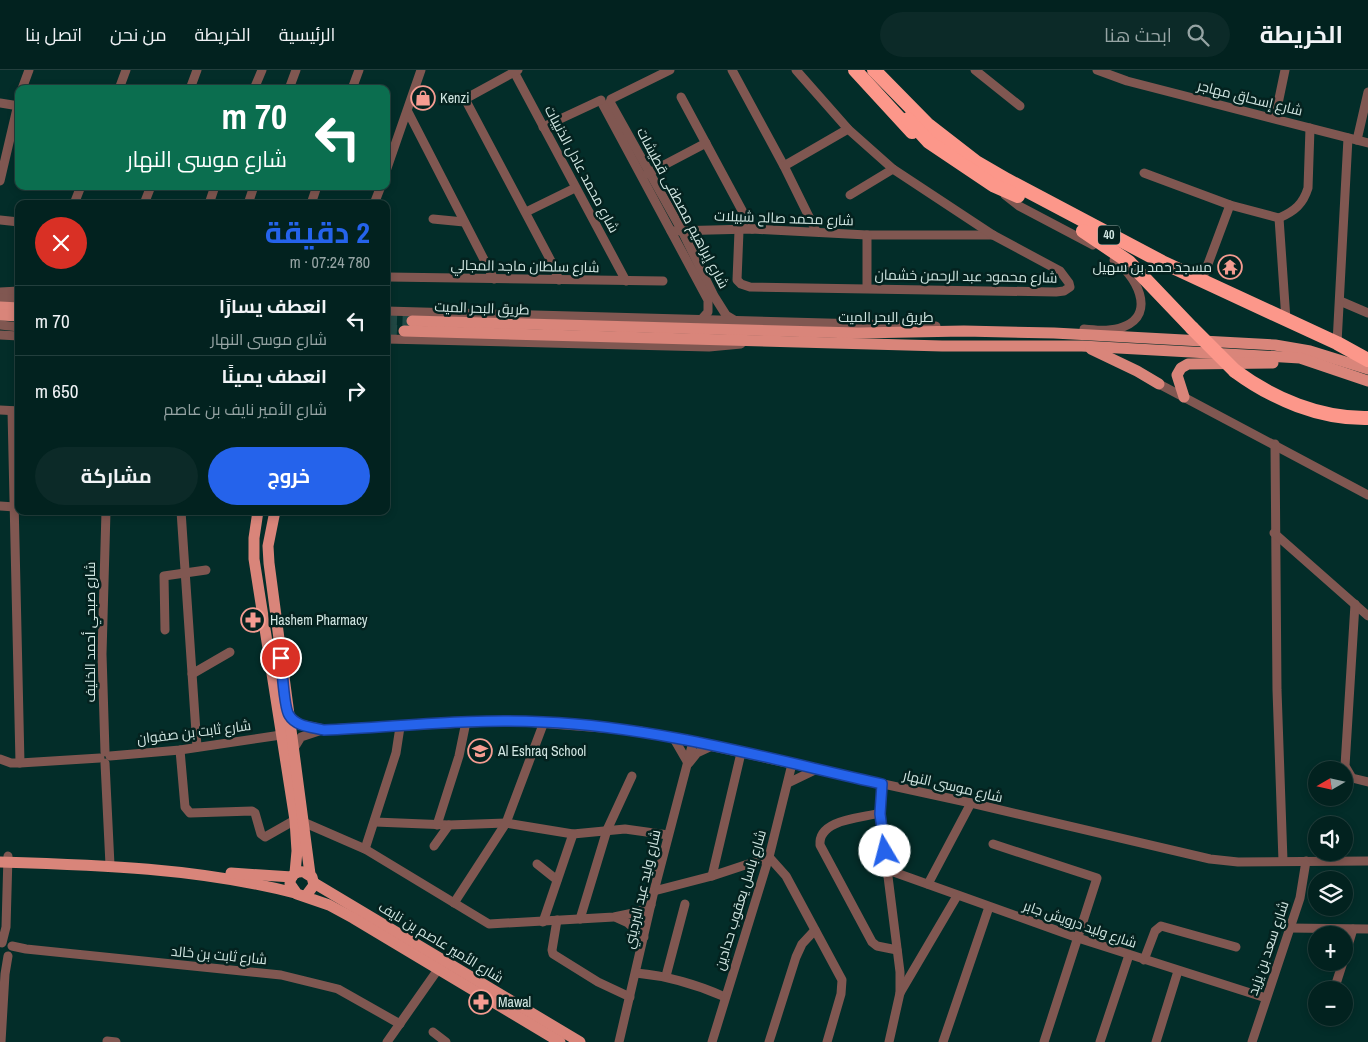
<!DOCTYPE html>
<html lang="ar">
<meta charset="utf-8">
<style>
:root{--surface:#02221f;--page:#0c2a28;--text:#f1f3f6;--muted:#96a4a4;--line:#233f3d;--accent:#2563eb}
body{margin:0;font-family:"Archivo Narrow",Cairo,sans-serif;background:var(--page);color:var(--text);direction:rtl;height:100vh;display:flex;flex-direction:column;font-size:19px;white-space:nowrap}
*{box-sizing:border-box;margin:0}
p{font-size:16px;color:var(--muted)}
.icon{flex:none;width:28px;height:28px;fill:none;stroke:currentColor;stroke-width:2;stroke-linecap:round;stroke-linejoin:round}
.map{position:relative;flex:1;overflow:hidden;direction:ltr}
.side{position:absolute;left:15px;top:130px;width:375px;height:315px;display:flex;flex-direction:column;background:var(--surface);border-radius:10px;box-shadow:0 2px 8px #0003,0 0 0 1px var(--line);direction:rtl}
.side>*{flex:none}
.top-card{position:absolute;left:15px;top:15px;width:375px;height:105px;border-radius:10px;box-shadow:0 2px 8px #0003,0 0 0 1px var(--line);direction:rtl;background:#0b6e4f;color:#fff;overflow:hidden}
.needle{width:32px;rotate:261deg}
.controls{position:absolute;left:1308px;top:691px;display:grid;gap:10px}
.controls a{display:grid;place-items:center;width:45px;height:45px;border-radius:50%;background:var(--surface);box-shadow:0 2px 8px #0003,0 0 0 1px var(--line);font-size:25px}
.pin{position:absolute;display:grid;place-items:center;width:42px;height:42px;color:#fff;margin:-21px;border:2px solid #fff;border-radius:50%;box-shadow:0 1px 5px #0007}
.me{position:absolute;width:55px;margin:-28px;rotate:352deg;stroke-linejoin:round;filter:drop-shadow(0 0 4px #0008)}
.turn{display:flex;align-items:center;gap:18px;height:105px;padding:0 20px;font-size:22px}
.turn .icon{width:65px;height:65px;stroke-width:2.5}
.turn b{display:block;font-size:35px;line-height:42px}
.round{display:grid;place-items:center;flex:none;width:52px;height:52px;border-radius:26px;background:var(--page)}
.summary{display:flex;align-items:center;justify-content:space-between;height:85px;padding:0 20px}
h1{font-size:30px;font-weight:700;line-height:38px;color:var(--accent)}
.action{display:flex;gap:10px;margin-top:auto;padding:10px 20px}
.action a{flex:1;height:58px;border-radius:30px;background:var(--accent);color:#fff;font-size:20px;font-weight:700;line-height:58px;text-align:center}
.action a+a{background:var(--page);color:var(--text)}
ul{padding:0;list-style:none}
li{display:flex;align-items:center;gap:15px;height:70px;padding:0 20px;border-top:1px solid var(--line)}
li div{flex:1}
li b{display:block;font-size:19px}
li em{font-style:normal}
header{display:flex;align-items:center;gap:30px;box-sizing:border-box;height:70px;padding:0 25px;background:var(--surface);border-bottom:1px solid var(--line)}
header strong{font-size:24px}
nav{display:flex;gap:28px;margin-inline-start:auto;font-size:18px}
.search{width:350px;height:45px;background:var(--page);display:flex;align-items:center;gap:12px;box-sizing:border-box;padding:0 18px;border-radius:28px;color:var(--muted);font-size:19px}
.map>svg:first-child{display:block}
</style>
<header>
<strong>الخريطة</strong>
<div class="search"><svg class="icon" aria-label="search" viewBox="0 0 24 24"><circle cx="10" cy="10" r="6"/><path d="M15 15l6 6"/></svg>ابحث هنا</div>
<nav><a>الرئيسية</a><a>الخريطة</a><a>من نحن</a><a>اتصل بنا</a></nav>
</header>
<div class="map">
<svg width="1368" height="972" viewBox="0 0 1368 972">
<rect width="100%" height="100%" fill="#032d29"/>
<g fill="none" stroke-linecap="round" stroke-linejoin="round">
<g stroke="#224945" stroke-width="11" stroke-dasharray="11 5.5" stroke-linecap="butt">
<path d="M386,250L412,251"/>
<path d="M386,260L404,261"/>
</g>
<g stroke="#805751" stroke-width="9">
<path d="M513,0L626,211"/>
<path d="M518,0L465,29L551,191L559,210"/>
<path d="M732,0L784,96L816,161"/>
<path d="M975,0L1020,36"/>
<path d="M1097,0L1127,11L1368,73"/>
<path d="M22,19L29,0"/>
<path d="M119,19L126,0"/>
<path d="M190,19L197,0"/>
<path d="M254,19L262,0"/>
<path d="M289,19L296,0"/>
<path d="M352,19L359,0"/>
<path d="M681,27L752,159"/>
<path d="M611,29L670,0"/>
<path d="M610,32L681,159L714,226L726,245L736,251"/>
<path d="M0,33L19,36"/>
<path d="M602,33L708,230V242L700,251"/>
<path d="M408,42L494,209"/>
<path d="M1275,48L1285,0"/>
<path d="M543,57L601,30"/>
<path d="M1357,70L1368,22"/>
<path d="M784,96L848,59"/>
<path d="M386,101L421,0"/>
<path d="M1144,103L1230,135L1279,148C1295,141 1303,134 1308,118L1310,58"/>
<path d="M647,104L706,73"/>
<path d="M0,111L19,30"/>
<path d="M850,125L893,99"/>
<path d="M1005,125L1019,136L1093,175"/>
<path d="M74,134L81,116"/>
<path d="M144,134L151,116"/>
<path d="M209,134L215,116"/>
<path d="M248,134L254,116"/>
<path d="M311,134L317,116"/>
<path d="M374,134L381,116"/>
<path d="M526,142L575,118"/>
<path d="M1279,148L1286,250"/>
<path d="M433,149L464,152"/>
<path d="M0,150L19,152"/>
<path d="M671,161L752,159L867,165H993"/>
<path d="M739,161L737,210L741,214L750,217L1056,222L1064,221L1070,217L1069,213L1060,201L993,165L893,99L848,59L796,0"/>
<path d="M867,165V218"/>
<path d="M388,207L663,211"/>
<path d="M1202,210L1230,135"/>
<path d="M0,222L19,221"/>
<path d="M0,228L19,230"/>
<path d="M1340,231L1368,243"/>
<path d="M386,241L936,256"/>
<path d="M0,255L19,257"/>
<path d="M1084,259C1097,260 1111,262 1123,257C1158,244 1135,204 1114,190"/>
<path d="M0,265L19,266"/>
<path d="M386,269L709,277L741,274"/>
<path d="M1337,273L1348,68"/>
<path d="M1159,314L1368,425"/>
<path d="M0,340L19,341"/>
<path d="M12,341L20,693"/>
<path d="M1275,374L1277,620L1283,791"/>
<path d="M0,436L15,437"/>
<path d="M181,441L197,677"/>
<path d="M1274,463L1368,546"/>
<path d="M1355,534L1345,696L1352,708L1368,712"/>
<path d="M165,560L164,506L206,500"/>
<path d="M192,604L230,582"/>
<path d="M288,644L300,654L324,659L513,651L640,661L971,733L1210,789L1238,792L1368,791"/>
<path d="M673,667L688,693"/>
<path d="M180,680L185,737L190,743L252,741L255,743L261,764L265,767L295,750"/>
<path d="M293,680L301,667L319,661"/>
<path d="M105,682L102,584L106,441"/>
<path d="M110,686L180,680L281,665"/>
<path d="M0,689L11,693H20L100,688"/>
<path d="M105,693L110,795"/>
<path d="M689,693L697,683L712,676"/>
<path d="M788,713L815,700"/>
<path d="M882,714L880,743L900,902V923L889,972"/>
<path d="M880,743C862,748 818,749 820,775L872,872L877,876L897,880"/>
<path d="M303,752L365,779L489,854L614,847L638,842L651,835"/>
<path d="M375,752L449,755L506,753L573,764L625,759L668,765"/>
<path d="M437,755L459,686L466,652"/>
<path d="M993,774L1097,808L1044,972"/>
<path d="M434,776L449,755"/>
<path d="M365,779L396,683L400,657"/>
<path d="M537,794L557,810"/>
<path d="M888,800L1078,868L1266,928"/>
<path d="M712,806L741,683"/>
<path d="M928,814L971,733"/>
<path d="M654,821L712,806L769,787L786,806L842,910L841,924L827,972"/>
<path d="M454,833L506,753L544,652"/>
<path d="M617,848L628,853L644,867"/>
<path d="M580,849L607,760L632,706"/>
<path d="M557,850L552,880L553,884L598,912L630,927"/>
<path d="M543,852L573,764"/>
<path d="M1289,858L1368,859"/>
<path d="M2,873L6,857L8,786"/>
<path d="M12,876L26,879L281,905L338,919L400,954"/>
<path d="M1344,889L1353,859"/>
<path d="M1144,890L1155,861L1161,856L1236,877"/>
<path d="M636,903C668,906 696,914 725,927"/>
<path d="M666,906L685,834"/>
<path d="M1334,920L1343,892"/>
<path d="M900,923L957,826"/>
<path d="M433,962L446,972"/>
<path d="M107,971L116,972"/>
<path d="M1,972L5,904L8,886"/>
<path d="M387,972L439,898"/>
<path d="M619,972L654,821L693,672"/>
<path d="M712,972L769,787L792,694"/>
<path d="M769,972L796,887L802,874L815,860"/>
<path d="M943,972L989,837"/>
<path d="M1100,972L1129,885"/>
<path d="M1156,972L1178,901"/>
<path d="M1252,972L1300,828L1306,791"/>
</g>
<g stroke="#d9857a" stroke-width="11">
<path d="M0,237L19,238"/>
<path d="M0,245L19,246"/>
<path d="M412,251L858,263L964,261L1054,263L1275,275L1310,281L1368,299"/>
<path d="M404,261L942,276H1082L1300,288L1368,311"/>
<path d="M1091,279L1137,301L1159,314"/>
<path d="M1184,327L1177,305L1181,298L1188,294L1273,293"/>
<path d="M258,441L254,468V489L295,750L297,781L295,803"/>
<path d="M275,441L268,476L269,493L310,804"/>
<path d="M0,792C99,795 198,798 295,823"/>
<path d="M231,803L292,807"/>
<path d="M314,813L580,972"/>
<path d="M308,823L314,815L312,807L304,802C296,801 290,805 290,814L297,824L329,835L353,848L560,972"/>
</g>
<g stroke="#fc978a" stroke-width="14">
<path d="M855,0L912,62"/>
<path d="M874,0L927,54L976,92L1007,110L1162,192L1337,273L1368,290"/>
<path d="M908,49L929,72L993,115L1018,126"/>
<path d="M1083,161L1129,192L1192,258"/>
<path d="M1235,301C1273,329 1320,349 1368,348"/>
</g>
<path stroke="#fc978a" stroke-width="14" d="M1192,258L1235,301"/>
</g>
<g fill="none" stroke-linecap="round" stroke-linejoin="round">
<g stroke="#184099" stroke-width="12">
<path id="route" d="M281,588C282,599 284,638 289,645C296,657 312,657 324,660C397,657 470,648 543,652C658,657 770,689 882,714L880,744L885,781"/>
</g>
<use href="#route" stroke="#2563eb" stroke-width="9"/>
</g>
<defs>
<g id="shop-ring" transform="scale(1.25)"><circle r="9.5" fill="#04221f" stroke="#f59c91" stroke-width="1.5"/><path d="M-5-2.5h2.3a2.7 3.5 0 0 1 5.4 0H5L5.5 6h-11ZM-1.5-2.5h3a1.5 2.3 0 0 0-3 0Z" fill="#f59c91"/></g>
<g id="temple-ring" transform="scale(1.25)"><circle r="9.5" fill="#04221f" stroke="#f59c91" stroke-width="1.5"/><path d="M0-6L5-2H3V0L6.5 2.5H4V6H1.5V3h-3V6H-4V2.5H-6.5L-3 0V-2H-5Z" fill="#f59c91"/></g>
<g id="pharmacy-ring" transform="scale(1.25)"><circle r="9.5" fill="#04221f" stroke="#f59c91" stroke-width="1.5"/><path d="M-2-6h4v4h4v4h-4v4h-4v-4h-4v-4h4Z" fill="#f59c91"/></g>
<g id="school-ring" transform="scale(1.25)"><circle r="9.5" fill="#04221f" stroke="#f59c91" stroke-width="1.5"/><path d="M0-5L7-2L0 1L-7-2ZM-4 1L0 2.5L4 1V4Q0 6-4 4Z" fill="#f59c91"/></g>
</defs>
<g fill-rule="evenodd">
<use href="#shop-ring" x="423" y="28"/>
<use href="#temple-ring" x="1230" y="197"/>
<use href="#pharmacy-ring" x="253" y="550"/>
<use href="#school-ring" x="480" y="681"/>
<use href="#pharmacy-ring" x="481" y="932"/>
</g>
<g text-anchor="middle" stroke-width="5" stroke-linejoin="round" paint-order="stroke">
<rect fill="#04221f" stroke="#94aba8" stroke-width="1" x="1098" y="155.5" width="22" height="19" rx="4"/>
<g font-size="12" font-weight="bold" fill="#d1e6e2">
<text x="1109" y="169">40</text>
</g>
<g font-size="14" fill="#d1e6e2" stroke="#04221f" text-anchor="start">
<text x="440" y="33">Kenzi</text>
<text x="1212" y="202" text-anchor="end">مسجد حمد بن سهيل</text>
<text x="270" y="555">Hashem Pharmacy</text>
<text x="498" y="686">Al Eshraq School</text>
<text x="498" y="937">Mawal</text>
</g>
<g font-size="14" fill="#d1e6e2" stroke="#04221f">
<text transform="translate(1250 28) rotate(14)" y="5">شارع إسحاق مهاجر</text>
<text transform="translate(582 99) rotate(62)" y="5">شارع محمد عادل الذنيبات</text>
<text transform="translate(683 138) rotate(62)" y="5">شارع إبراهيم مصطفى قطيشات</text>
<text transform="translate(784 148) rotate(2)" y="5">شارع محمد صالح شبيلات</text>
<text transform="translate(525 196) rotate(1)" y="5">شارع سلطان ماجد المجالي</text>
<text transform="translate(966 206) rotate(1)" y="5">شارع محمود عبد الرحمن خشمان</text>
<text transform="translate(482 238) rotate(2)" y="5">طريق البحر الميت</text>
<text x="886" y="252">طريق البحر الميت</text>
<text transform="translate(90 562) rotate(-90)" y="5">شارع صبحي أحمد الخليف</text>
<text transform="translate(194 662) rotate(-7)" y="5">شارع ثابت بن صفوان</text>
<text transform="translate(953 716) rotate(13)" y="5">شارع موسى النهار</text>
<text transform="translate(642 819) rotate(-77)" y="5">شارع وليد عيد البرديني</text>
<text transform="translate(740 830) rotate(-73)" y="5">شارع باسل يعقوب حدادين</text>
<text transform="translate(1080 854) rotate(19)" y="5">شارع وليد درويش جابر</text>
<text transform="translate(441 872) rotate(31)" y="5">شارع الأمير عاصم بن نايف</text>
<text transform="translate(1268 878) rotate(-71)" y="5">شارع سعد بن يزيد</text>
<text transform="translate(219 885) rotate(5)" y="5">شارع ثابت بن خالد</text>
</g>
</g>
</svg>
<div class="controls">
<a><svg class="needle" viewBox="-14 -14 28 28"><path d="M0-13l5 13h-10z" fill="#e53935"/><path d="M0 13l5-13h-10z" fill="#96a4a4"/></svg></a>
<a><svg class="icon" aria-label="sound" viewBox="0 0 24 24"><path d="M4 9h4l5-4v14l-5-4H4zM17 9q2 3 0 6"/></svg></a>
<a><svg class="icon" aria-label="layers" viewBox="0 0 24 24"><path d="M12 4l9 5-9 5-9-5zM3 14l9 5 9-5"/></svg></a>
<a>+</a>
<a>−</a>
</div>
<div class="pin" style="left:281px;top:588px;background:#d93025"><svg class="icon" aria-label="arrive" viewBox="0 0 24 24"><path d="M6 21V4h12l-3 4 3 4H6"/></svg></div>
<svg class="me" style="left:885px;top:781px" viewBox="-20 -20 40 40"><circle r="19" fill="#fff"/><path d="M0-13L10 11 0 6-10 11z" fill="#2563eb"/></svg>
<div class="top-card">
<div class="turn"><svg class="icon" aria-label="left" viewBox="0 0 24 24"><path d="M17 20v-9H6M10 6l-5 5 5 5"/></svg><div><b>70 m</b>شارع موسى النهار</div></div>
</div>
<section class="side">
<div class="summary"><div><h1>2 دقيقة</h1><p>780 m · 07:24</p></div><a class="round" style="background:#d93025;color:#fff"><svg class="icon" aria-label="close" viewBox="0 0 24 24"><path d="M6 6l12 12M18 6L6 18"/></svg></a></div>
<ul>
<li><svg class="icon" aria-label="left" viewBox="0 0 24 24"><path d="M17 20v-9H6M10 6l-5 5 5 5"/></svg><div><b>انعطف يسارًا</b><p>شارع موسى النهار</p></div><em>70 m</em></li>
<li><svg class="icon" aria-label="right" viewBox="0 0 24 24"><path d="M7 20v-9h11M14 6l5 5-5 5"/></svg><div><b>انعطف يمينًا</b><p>شارع الأمير نايف بن عاصم</p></div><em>650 m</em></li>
</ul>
<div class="action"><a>خروج</a><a>مشاركة</a></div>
</section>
</div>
